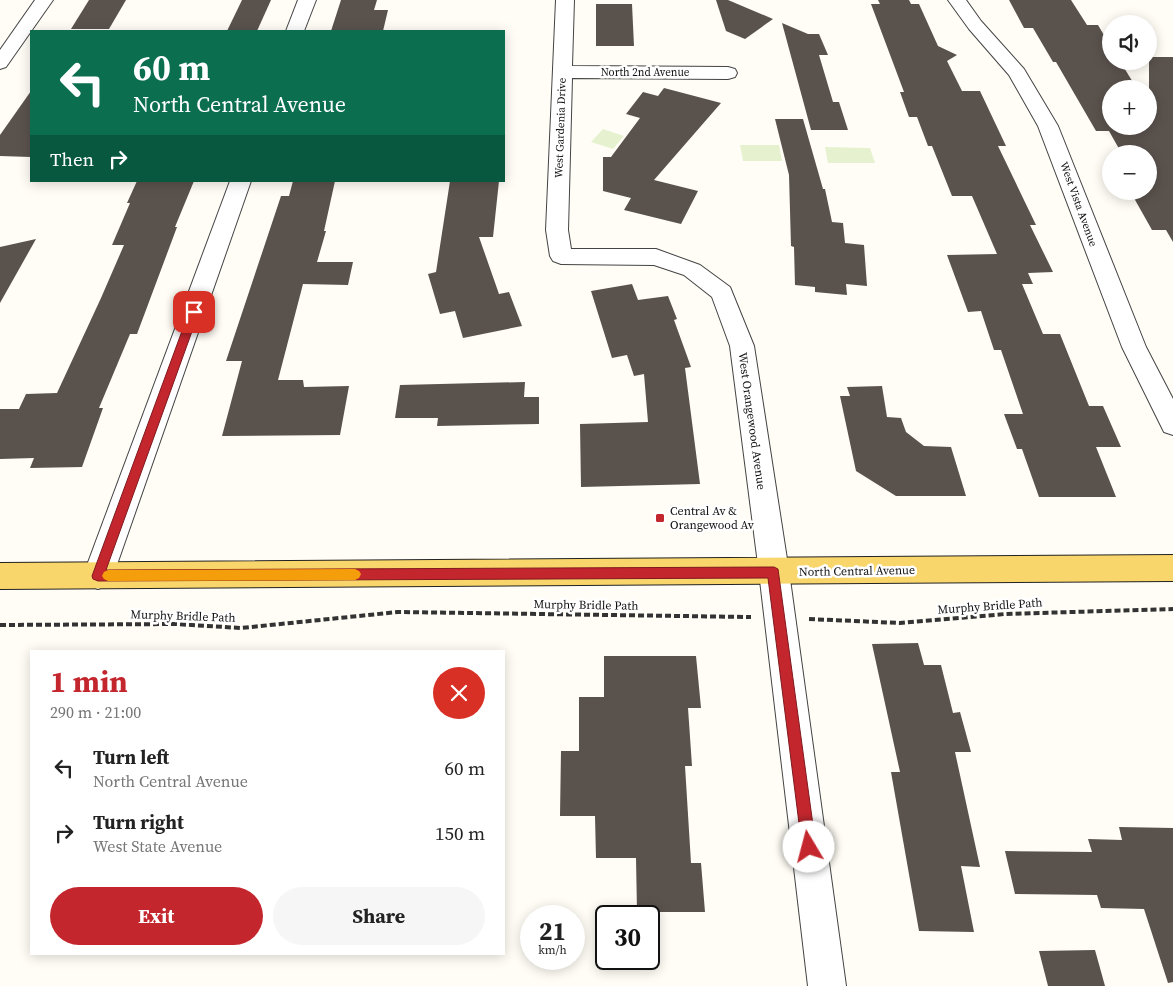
<!DOCTYPE html>
<meta charset="utf-8">
<style>
:root{--surface:#fff;--page:#f6f6f6;--text:#222;--muted:#767676;--accent:#c4262e}
body{margin:0;font-family:"Source Serif 4",serif;background:var(--page);color:var(--text);height:100vh;display:flex;flex-direction:column;font-size:19px;white-space:nowrap}
*{box-sizing:border-box;margin:0}
p{font-size:16px;color:var(--muted)}
.icon{flex:none;width:28px;height:28px;fill:none;stroke:currentColor;stroke-width:2;stroke-linecap:round;stroke-linejoin:round}
.map{position:relative;flex:1;overflow:hidden}
.sheet{position:absolute;left:30px;top:650px;width:475px;height:305px;display:flex;flex-direction:column;background:var(--surface);border-radius:0px;box-shadow:0 2px 12px #0003}
.sheet>*{flex:none}
.guide{position:absolute;left:30px;top:30px;width:475px;height:152px;border-radius:0px;box-shadow:0 2px 12px #0003;background:#0b6e4f;color:#fff;overflow:hidden}
.buttons{position:absolute;left:1102px;top:15px;display:grid;gap:10px}
.buttons a{display:grid;place-items:center;width:55px;height:55px;border-radius:50%;background:var(--surface);box-shadow:0 2px 12px #0003;font-size:25px}
.speed{position:absolute;left:520px;top:905px;display:flex;gap:10px;font-size:25px;font-weight:700;text-align:center}
.speed>*{display:grid;place-content:center;width:65px;height:65px;border-radius:50%;background:var(--surface);box-shadow:0 2px 12px #0003;line-height:1}
.speed small{font-size:12px;font-weight:400}
.speed .limit{border:2px solid #111;border-radius:8px;background:#fff;color:#111}
.pin{position:absolute;display:grid;place-items:center;width:42px;height:42px;color:#fff;margin:-21px;border-radius:10px;box-shadow:0 2px 8px #0006}
.me{position:absolute;width:55px;margin:-28px;rotate:352deg;stroke-linejoin:round;filter:drop-shadow(0 0 4px #0008)}
.turn{display:flex;align-items:center;gap:18px;height:105px;padding:0 20px;font-size:22px}
.turn .icon{width:65px;height:65px;stroke-width:2.5}
.turn b{display:block;font-size:35px;line-height:42px}
.then{display:flex;align-items:center;height:48px;padding:0 20px;background:#0003;gap:10px;font-size:19px}
.round{display:grid;place-items:center;flex:none;width:52px;height:52px;border-radius:26px;background:var(--page)}
.head{display:flex;align-items:center;justify-content:space-between;height:85px;padding:0 20px}
h1{font-size:30px;font-weight:700;line-height:38px;color:var(--accent)}
.cta{display:flex;gap:10px;margin-top:auto;padding:10px 20px}
.cta a{flex:1;height:58px;border-radius:30px;background:var(--accent);color:#fff;font-size:20px;font-weight:700;line-height:58px;text-align:center}
.cta a+a{background:var(--page);color:var(--text)}
ul{padding:0;list-style:none}
li{display:flex;align-items:center;gap:15px;height:65px;padding:0 20px}
li div{flex:1}
li b{display:block;font-size:19px}
li em{font-style:normal}
.map>svg:first-child{display:block}
</style>
<div class="map">
<svg width="1173" height="986" viewBox="0 0 1173 986">
<rect width="100%" height="100%" fill="#fffdf5"/>
<g fill="#e6f2cf">
<path d="M603,129L624,136L613,149L591,142Z"/>
<path d="M740,145H779L782,161H743Z"/>
<path d="M825,147L870,148L875,163H828Z"/>
</g>
<g fill="#5a524d">
<path d="M89,0H126L109,29H71Z"/>
<path d="M242,0H271L257,31H227Z"/>
<path d="M341,0H377L374,10H388L383,31H331Z"/>
<path d="M716,0H728L773,19L745,39L726,31Z"/>
<path d="M878,0H909L911,4H919L938,46L957,55L947,61L962,91H980L1006,146H998L1036,225H1030L1053,272L1028,273L1033,284H1022L1043,334H1060L1089,406H1103L1121,447H1096L1116,497H1039L1022,449H1017L1004,414H1023L1001,350H994L981,311L968,312L947,255L997,254L972,196H952L932,146H928L917,117H909L900,92H904L871,4H880Z"/>
<path d="M1009,0H1071L1087,25H1098L1111,47V61H1120L1137,89H1111V126H1149V57H1173V242L1166,230H1152L1130,191H1149V154H1122L1109,131H1096L1056,62H1053L1033,28H1024Z"/>
<path d="M596,4H632L634,46H596Z"/>
<path d="M782,23L808,34H819L828,55H819L833,102H839L848,130H811Z"/>
<path d="M664,88L721,103L654,180L698,191L681,224L624,210L631,198L603,191V157H611L640,118L626,114L643,92L658,96Z"/>
<path d="M31,91V157L0,156V135Z"/>
<path d="M775,119H803L823,189H825L832,222L843,223L845,243L864,245L867,286L846,284L847,295L815,292V287L795,285L794,247L791,246L789,175Z"/>
<path d="M137,181H194L175,227H177L137,334H130L99,408H103L82,467L30,468L34,458L0,459V409H19L26,394L57,393L101,298L124,245H112L130,203H127Z"/>
<path d="M293,181H335L324,231H326L317,262H353L348,285L303,284L278,380H303L304,387L349,386L340,435L222,436L242,361H226L281,196H289Z"/>
<path d="M450,181H499L493,237H479L499,294L509,292L522,326L463,338L455,311L440,314L428,274L436,272Z"/>
<path d="M36,239L0,303V247Z"/>
<path d="M632,284L638,300L668,296L677,319L674,320L691,367L685,368L700,484L581,487L580,424L648,422L644,374L634,376L627,355L612,358L591,291Z"/>
<path d="M525,382L524,397H539V424L437,426L438,418H395L400,385Z"/>
<path d="M882,386L887,417L901,418L906,432L924,446L951,447L966,496H896L856,471L840,396H850L847,387Z"/>
<path d="M918,643L924,665H941L953,713L960,712L971,752H955L980,867L961,866L974,932L919,931L891,772H900L872,644Z"/>
<path d="M604,656H696L701,708H688L692,766H685L691,863H701L705,912H637L636,858H596L595,816H560L561,751H579V697H604Z"/>
<path d="M1119,827L1173,828V982L1168,983L1144,909L1101,908L1097,895L1015,894L1005,851L1092,852L1088,839L1122,840Z"/>
<path d="M1095,950L1105,986H1048L1039,951Z"/>
</g>
<g fill="none" stroke-linecap="round" stroke-linejoin="round">
<g stroke="#444" stroke-width="2">
<g id="minor">
<path d="M35,0H53L6,67L0,69V50Z"/>
<path d="M298,0H316L304,31H286Z"/>
<path d="M556,0H574L572,66L728,67L735,69L737,73L735,77L728,79L572,78L568,230L571,249H656L700,265L730,287L754,346L789,572L846,986H808L759,572L730,346L712,297L684,275L654,265L561,264L553,261L550,256L546,230Z"/>
<path d="M948,0H966L981,21L1024,69L1058,126L1146,347L1173,399V435L1164,432L1122,347L1038,126L1009,75L969,29Z"/>
<path d="M230,181H251L113,576L108,585L98,589L88,585L83,576Z"/>
</g>
</g>
<g stroke="#222" stroke-width="2">
<path id="major" d="M1173,555V581L0,589V563Z"/>
</g>
<g stroke="#333" stroke-width="4" stroke-dasharray="6 3" stroke-linecap="butt">
<path d="M809,619L900,623L1005,614L1173,609"/>
<path d="M0,625L175,624L241,628L398,612L751,617"/>
</g>
<use href="#minor" fill="#fff" fill-rule="evenodd"/>
<use href="#major" fill="#f9d66b" fill-rule="evenodd"/>
</g>
<path fill="#c4262e" stroke="#7f191e" d="M194,308L199,312L106,570L774,567L778,569L816,847L814,853L809,855L804,853L802,847L768,578L98,581L93,579L92,576L189,312Z"/>
<path fill="#f59e0b" d="M355,569L359,571L361,574L359,578L355,580L108,581L104,579L102,576L104,572L108,570Z"/>
<rect fill="#c4262e" stroke="#fff" stroke-width="2" x="655" y="513" width="10" height="10" rx="2.5"/>
<g text-anchor="middle" stroke-width="5" stroke-linejoin="round" paint-order="stroke">
<g font-size="11" fill="#111" stroke="#fff">
<text x="645" y="76">North 2nd Avenue</text>
<text transform="translate(560 128) rotate(-88)" y="4">West Gardenia Drive</text>
<text transform="translate(1079 204) rotate(70)" y="4">West Vista Avenue</text>
</g>
<g font-size="12" fill="#111" stroke="#fff">
<text transform="translate(752 421) rotate(82)" y="4">West Orangewood Avenue</text>
<text transform="translate(857 571) rotate(-1)" y="4">North Central Avenue</text>
<text transform="translate(586 605) rotate(1)" y="4">Murphy Bridle Path</text>
<text transform="translate(990 606) rotate(-4)" y="4">Murphy Bridle Path</text>
<text transform="translate(183 616) rotate(2)" y="4">Murphy Bridle Path</text>
</g>
<g font-size="12" fill="#111" stroke="#fff" text-anchor="start">
<text x="670" y="515">Central Av &amp;<tspan x="670" dy="14">Orangewood Av</tspan></text>
</g>
</g>
</svg>
<div class="buttons">
<a><svg class="icon" aria-label="sound" viewBox="0 0 24 24"><path d="M4 9h4l5-4v14l-5-4H4zM17 9q2 3 0 6"/></svg></a>
<a>+</a>
<a>−</a>
</div>
<div class="speed"><div>21<small>km/h</small></div><div class="limit">30</div></div>
<div class="pin" style="left:194px;top:312px;background:#d93025"><svg class="icon" aria-label="arrive" viewBox="0 0 24 24"><path d="M6 21V4h12l-3 4 3 4H6"/></svg></div>
<svg class="me" style="left:809px;top:847px" viewBox="-20 -20 40 40"><circle r="19" fill="#fff"/><path d="M0-13L10 11 0 6-10 11z" fill="#c4262e"/></svg>
<div class="guide">
<div class="turn"><svg class="icon" aria-label="left" viewBox="0 0 24 24"><path d="M17 20v-9H6M10 6l-5 5 5 5"/></svg><div><b>60 m</b>North Central Avenue</div></div>
<div class="then">Then<svg class="icon" aria-label="right" viewBox="0 0 24 24"><path d="M7 20v-9h11M14 6l5 5-5 5"/></svg></div>
</div>
<section class="sheet">
<div class="head"><div><h1>1 min</h1><p>290 m · 21:00</p></div><a class="round" style="background:#d93025;color:#fff"><svg class="icon" aria-label="close" viewBox="0 0 24 24"><path d="M6 6l12 12M18 6L6 18"/></svg></a></div>
<ul>
<li><svg class="icon" aria-label="left" viewBox="0 0 24 24"><path d="M17 20v-9H6M10 6l-5 5 5 5"/></svg><div><b>Turn left</b><p>North Central Avenue</p></div><em>60 m</em></li>
<li><svg class="icon" aria-label="right" viewBox="0 0 24 24"><path d="M7 20v-9h11M14 6l5 5-5 5"/></svg><div><b>Turn right</b><p>West State Avenue</p></div><em>150 m</em></li>
</ul>
<div class="cta"><a>Exit</a><a>Share</a></div>
</section>
</div>
